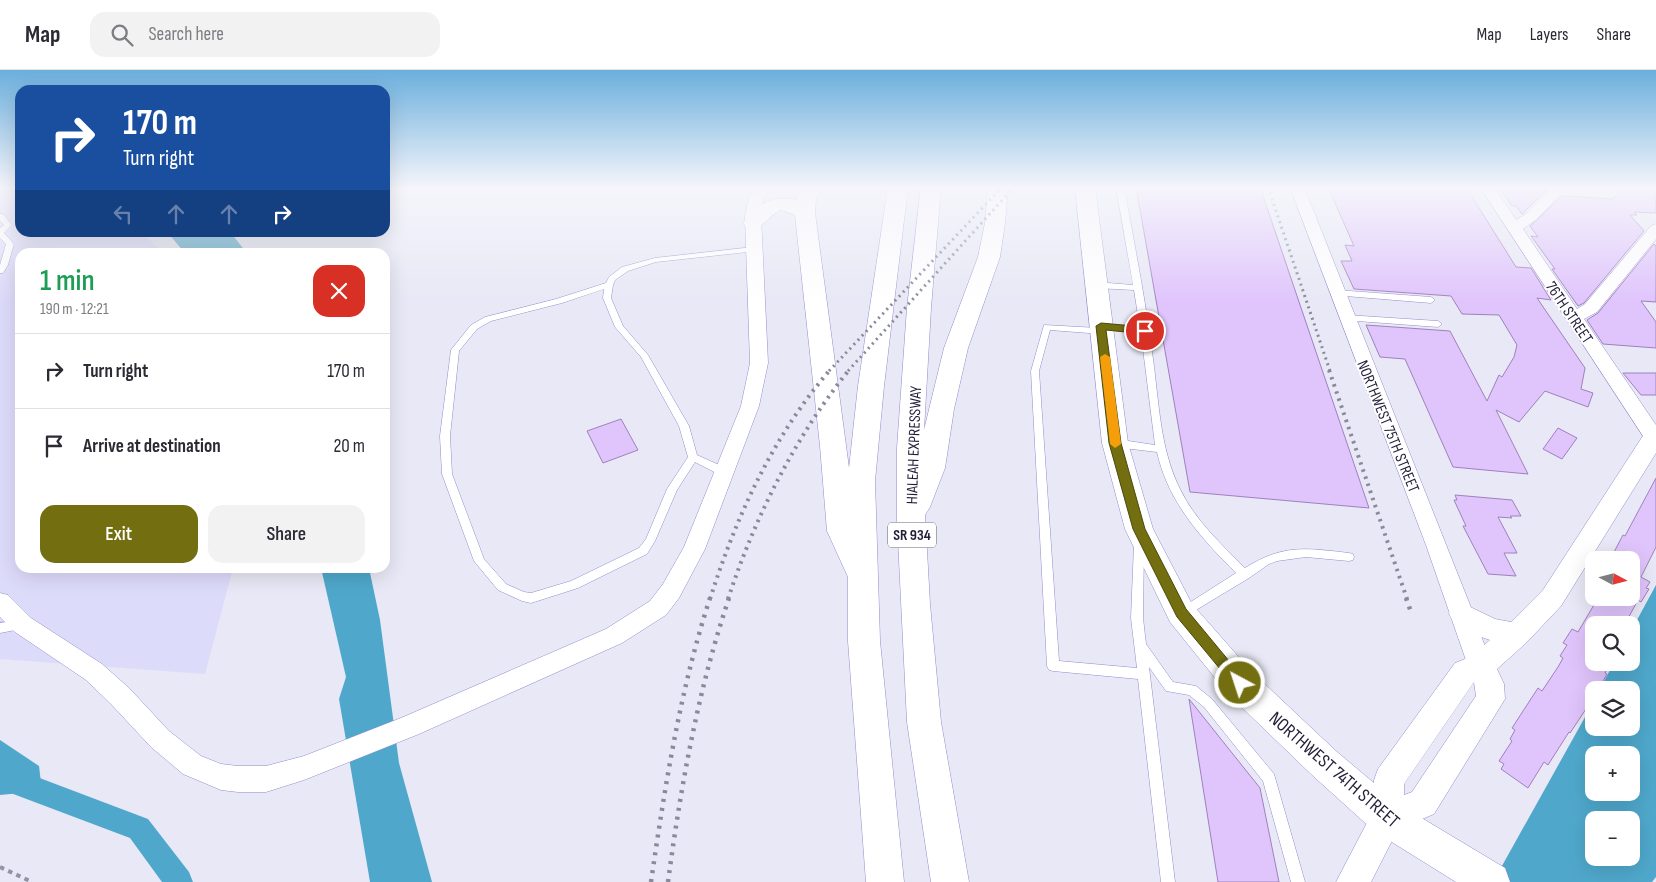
<!DOCTYPE html>
<meta charset="utf-8">
<style>
:root{--surface:#fff;--page:#f2f2f3;--text:#2b2b33;--muted:#7c7c81;--line:#e1e1e2;--accent:#736f11}
body{margin:0;font-family:"Sofia Sans Condensed",sans-serif;background:var(--page);color:var(--text);height:100vh;display:flex;flex-direction:column;font-size:19px;white-space:nowrap}
*{box-sizing:border-box;margin:0}
p{font-size:16px;color:var(--muted)}
.icon{flex:none;width:28px;height:28px;fill:none;stroke:currentColor;stroke-width:2;stroke-linecap:round;stroke-linejoin:round}
.map{position:relative;flex:1;overflow:hidden}
.side{position:absolute;left:15px;top:178px;width:375px;height:325px;display:flex;flex-direction:column;background:var(--surface);border-radius:15px;box-shadow:0 5px 20px #0002}
.side>*{flex:none}
.banner{position:absolute;left:15px;top:15px;width:375px;height:152px;border-radius:15px;box-shadow:0 5px 20px #0002;background:#1a4fa0;color:#fff;overflow:hidden}
.needle{width:32px;rotate:97deg}
.fabs{position:absolute;left:1585px;top:481px;display:grid;gap:10px}
.fabs a{display:grid;place-items:center;width:55px;height:55px;border-radius:10px;background:var(--surface);box-shadow:0 5px 20px #0002;font-size:25px}
.pin{position:absolute;display:grid;place-items:center;width:42px;height:42px;color:#fff;margin:-21px;border:2px solid #fff;border-radius:50%;box-shadow:0 1px 5px #0007}
.me{position:absolute;width:55px;margin:-28px;rotate:320deg;stroke-linejoin:round;filter:drop-shadow(0 0 4px #0008)}
.turn{display:flex;align-items:center;gap:18px;height:105px;padding:0 25px;font-size:22px}
.turn .icon{width:65px;height:65px;stroke-width:2.5}
.turn b{display:block;font-size:35px;line-height:42px}
.lanes{display:flex;align-items:center;height:48px;padding:0 25px;background:#0003;justify-content:center;gap:25px;direction:ltr}
.lanes .off{opacity:.35}
.round{display:grid;place-items:center;flex:none;width:52px;height:52px;border-radius:15px;background:var(--page)}
.overview{display:flex;align-items:center;justify-content:space-between;height:85px;padding:0 25px}
h1{font-size:30px;font-weight:600;line-height:38px;color:#1e9e55}
.button{display:flex;gap:10px;margin-top:auto;padding:10px 25px}
.button a{flex:1;height:58px;border-radius:15px;background:var(--accent);color:#fff;font-size:20px;font-weight:600;line-height:58px;text-align:center}
.button a+a{background:var(--page);color:var(--text)}
ul{padding:0;list-style:none}
li{display:flex;align-items:center;gap:15px;height:75px;padding:0 25px;border-top:1px solid var(--line)}
li div{flex:1}
li b{display:block;font-size:19px}
li em{font-style:normal}
header{display:flex;align-items:center;gap:30px;box-sizing:border-box;height:70px;padding:0 25px;background:var(--surface);border-bottom:1px solid var(--line)}
header strong{font-size:24px}
nav{display:flex;gap:28px;margin-inline-start:auto;font-size:18px}
.search{width:350px;height:45px;background:var(--page);display:flex;align-items:center;gap:12px;box-sizing:border-box;padding:0 18px;border-radius:15px;color:var(--muted);font-size:19px}
.map>svg:first-child{display:block}
</style>
<header>
<strong>Map</strong>
<div class="search"><svg class="icon" aria-label="search" viewBox="0 0 24 24"><circle cx="10" cy="10" r="6"/><path d="M15 15l6 6"/></svg>Search here</div>
<nav><a>Map</a><a>Layers</a><a>Share</a></nav>
</header>
<div class="map">
<svg width="1656" height="812" viewBox="0 0 1656 812">
<rect width="100%" height="100%" fill="#e8e8f6"/>
<path fill="#dddbfa" d="M0,117H20V162L143,163L162,182H20V498H233L205,604L0,589Z"/>
<g fill="#4fa8cc" fill-rule="evenodd">
<path d="M168,163H231L246,182H184Z"/>
<path d="M321,498H369L380,550L399,693L432,812H370L339,629L346,607Z"/>
<path d="M1656,515V807L1652,812H1493L1594,631V658H1631V620H1599L1614,593L1631,592V561ZM1594,685H1631V722H1594ZM1594,750H1631V788H1594Z"/>
<path d="M0,670L39,696L42,721L0,725Z"/>
</g>
<g fill="none" stroke-linecap="round" stroke-linejoin="round">
<path fill="#4fa8cc" fill-rule="evenodd" d="M0,693L148,749L189,802L193,812H162L130,768L0,719Z"/>
</g>
<g fill="#e0c5fc" stroke="#9f80bd">
<path d="M1136,117H1260L1369,438L1190,422Z"/>
<path d="M1328,117H1466L1516,197L1531,198L1551,230L1537,228L1585,298L1581,319L1593,323L1588,337L1545,321L1519,352L1496,340L1528,404L1453,397L1405,289L1380,287L1366,255L1450,261L1487,331L1499,305L1502,307L1514,287L1517,275L1499,245L1462,244L1451,226L1354,219L1341,191H1352L1345,175L1354,176Z"/>
<path d="M1499,117H1545L1547,119L1522,144L1516,136H1512Z"/>
<path d="M1624,117H1632L1637,124L1645,117H1656V143L1634,142L1637,145H1630L1644,161L1584,233L1578,236L1552,199H1555L1531,166L1538,167L1530,156L1562,126L1613,129Z"/>
<path d="M1654,174L1656,176V232L1641,231L1656,252V278L1603,274L1587,250L1598,243Z"/>
<path d="M1623,303H1656V325H1641Z"/>
<path d="M621,349L638,380L603,393L587,361Z"/>
<path d="M1558,358L1577,368L1562,389L1543,379Z"/>
<path d="M1656,408V477L1641,507L1650,512L1646,518L1649,519L1641,532L1638,530L1626,552L1621,549L1619,554L1617,553L1615,555H1594V592H1611L1605,603L1607,604L1598,620H1594L1592,630L1570,663L1569,662L1548,695L1544,692L1528,718L1501,699L1504,694L1499,691L1512,671L1510,669L1515,660L1512,658L1538,618L1542,621L1558,597L1563,588L1560,586L1567,575L1563,573L1572,559L1578,562L1598,528H1631V490H1625L1613,484L1623,465L1625,466Z"/>
<path d="M1455,425L1512,430L1521,446H1510L1512,448L1498,447L1517,483H1504L1516,506L1488,504L1463,456H1466L1454,430H1457Z"/>
<path d="M1189,629L1260,718L1279,812H1218Z"/>
</g>
<g fill="none" stroke-linecap="round" stroke-linejoin="round">
<g stroke="#938dce" stroke-width="1">
<g id="service">
<path d="M1116,117H1124C1134,172 1145,227 1152,282C1159,328 1159,377 1180,419C1195,450 1221,474 1245,498C1283,474 1306,478 1349,483L1353,484L1354,487L1353,490L1349,491L1306,487L1277,491L1269,494L1249,508L1186,546L1182,548L1178,546L1176,543L1178,540L1236,503C1201,468 1168,432 1157,382L1115,377L1110,373L1115,369L1155,375L1141,263L1105,259V263L1102,264L1050,260L1039,301L1059,591L1137,598L1131,548L1134,475L1135,472L1139,471L1143,472L1144,475L1143,548L1146,574L1173,612L1196,616L1212,629L1274,704L1305,812H1291L1263,711L1204,637L1189,625L1166,621L1149,597L1175,812H1161L1138,609L1053,601L1049,600L1047,596L1031,301L1044,255L1098,258V254L1101,253L1140,258L1134,220L1096,218L1092,215L1096,212L1133,215Z"/>
<path d="M0,144H3L12,155L4,163L14,174L8,195L3,203H0V195L6,174L0,168V158L4,155L0,151Z"/>
<path d="M754,177L758,179L757,181L656,192L628,201L615,210L613,215L611,228L623,256L648,285L689,356L697,385L728,399L729,402L728,405H720L695,392L677,420L655,471L647,484L578,518L531,533L522,531L498,520L474,491L442,404L440,366L451,280L471,255L485,247L556,229L606,213L609,207L622,197L655,188ZM604,219L603,228L615,257L641,287L679,356L688,387L667,419L646,469L639,478L571,511L531,523L524,522L506,514L484,489L452,404L450,366L459,281L477,259L491,251L562,233Z"/>
<path d="M1336,220L1431,227L1435,230L1431,233L1333,225L1332,223Z"/>
<path d="M1346,245L1438,251L1442,254L1438,257L1343,250L1342,248Z"/>
<path d="M22,550L26,552L28,555L26,558L0,563V553Z"/>
</g>
</g>
<g stroke="#938dce" stroke-width="1">
<g id="minor">
<path d="M757,117H772L763,129L761,146L768,293L759,336L705,479L679,528L666,545L622,573L419,664L304,710L266,722H238L221,720L183,704L151,677L111,634L86,610L15,562L0,547V523L8,525L31,548L102,594L129,618L169,661L201,686L221,694L238,696H266L304,686L401,648L606,559L650,531L663,514L684,477L741,336L750,293L745,146L749,128Z"/>
<path d="M1290,117H1304L1470,535L1492,596L1488,603L1480,607L1472,603L1468,596L1426,475Z"/>
<path d="M1480,117H1494L1516,150L1527,143L1552,117H1567L1537,149L1523,159L1577,239L1585,234L1651,156L1656,154V169L1597,242L1584,249L1656,355V373L1647,372Z"/>
</g>
</g>
<g stroke="#938dce" stroke-width="1">
<path id="tertiary" d="M1656,356V383L1561,536L1527,572L1497,599L1504,614L1505,629L1434,744L1398,759L1371,812H1336L1371,745L1374,710L1378,699L1455,593L1470,587L1490,570C1475,565 1456,559 1449,544L1452,536L1462,533L1495,549L1511,552L1543,520L1648,358ZM1474,612L1476,626L1412,722L1404,725V714Z"/>
</g>
<g stroke="#938dce" stroke-width="1">
<path id="secondary" d="M1075,117H1095L1128,373L1153,459L1192,534L1252,602L1336,681L1400,735L1505,798L1510,812H1456L1374,761L1312,705L1228,624L1170,552L1125,459L1102,373Z"/>
</g>
<g stroke="#938dce" stroke-width="1">
<g id="primary">
<path d="M802,117H822L816,130L815,143L849,398L858,316L888,117H908L884,316L875,411L880,571L904,812H866L848,571V507L827,461L820,376L795,145L781,140C767,146 763,162 746,157L743,153C756,134 773,124 796,130Z"/>
<path d="M921,117H941L931,238L924,360L944,278L978,187L985,153L988,117H1008L1005,153L1000,187L968,278L954,339L945,398L930,437L925,445L930,534L941,652L969,812H931L907,652L897,450V378L907,238Z"/>
</g>
</g>
<path stroke="#9493a6" stroke-width="4" stroke-dasharray="4.5 4.5" stroke-linecap="butt" d="M0,797L32,812"/>
<use href="#service" fill="#fff" fill-rule="evenodd"/>
<use href="#minor" fill="#fff" fill-rule="evenodd"/>
<use href="#tertiary" fill="#fff" fill-rule="evenodd"/>
<use href="#secondary" fill="#fff" fill-rule="evenodd"/>
<use href="#primary" fill="#fff" fill-rule="evenodd"/>
<g stroke="#8a899c" stroke-width="3" stroke-dasharray="2 4" stroke-linecap="butt">
<path d="M1268,117L1330,301"/>
<path d="M829,301L1002,117"/>
<path d="M848,301L1014,117"/>
</g>
<g stroke="#8a899c" stroke-width="4" stroke-dasharray="2.5 5" stroke-linecap="butt">
<path d="M1329,300L1407,529"/>
<path d="M710,529C736,447 773,366 830,300"/>
<path d="M728,529C755,447 795,367 849,300"/>
</g>
<g stroke="#8a899c" stroke-width="4.5" stroke-dasharray="3 6" stroke-linecap="butt">
<path d="M1406,528L1411,542"/>
<path d="M651,812C665,716 680,620 710,528"/>
<path d="M668,812C681,715 698,620 729,528"/>
</g>
</g>
<linearGradient id="sky" x2="0" y2="1"><stop stop-color="#6bafdd"/><stop offset="0.51" stop-color="#f5f5fb"/><stop offset="1" stop-color="#f5f5fb" stop-opacity="0"/></linearGradient>
<rect width="1656" height="231" fill="url(#sky)"/>
<path fill="#736f11" stroke="#4b480b" d="M1101,253L1145,257L1150,261L1145,264L1106,260L1121,373L1145,459L1186,539L1244,609L1246,613L1244,617L1240,619L1235,617L1177,547L1133,459L1109,373L1096,256Z"/>
<path fill="#f59e0b" d="M1105,284L1110,287L1121,374L1115,378L1110,374L1100,287Z"/>
<g text-anchor="middle" stroke-width="4" stroke-linejoin="round" paint-order="stroke">
<rect fill="#fff" stroke="#646274" stroke-width="1" x="888" y="452.5" width="48" height="25" rx="4"/>
<g font-size="15" font-weight="bold" fill="#221f38">
<text x="912" y="470">SR 934</text>
</g>
<g font-size="16" fill="#221f38" stroke="#fff">
<text transform="translate(1570 242) rotate(56)" y="6">76TH STREET</text>
<text transform="translate(1389 356) rotate(68)" y="6">NORTHWEST 75TH STREET</text>
<text transform="translate(913 375) rotate(-88)" y="6">HIALEAH EXPRESSWAY</text>
</g>
<g font-size="19" fill="#221f38" stroke="#fff">
<text transform="translate(1335 699) rotate(41)" y="7">NORTHWEST 74TH STREET</text>
</g>
</g>
</svg>
<div class="fabs">
<a><svg class="needle" viewBox="-14 -14 28 28"><path d="M0-13l5 13h-10z" fill="#e53935"/><path d="M0 13l5-13h-10z" fill="#7c7c81"/></svg></a>
<a><svg class="icon" aria-label="search" viewBox="0 0 24 24"><circle cx="10" cy="10" r="6"/><path d="M15 15l6 6"/></svg></a>
<a><svg class="icon" aria-label="layers" viewBox="0 0 24 24"><path d="M12 4l9 5-9 5-9-5zM3 14l9 5 9-5"/></svg></a>
<a>+</a>
<a>−</a>
</div>
<div class="pin" style="left:1145px;top:261px;background:#d93025"><svg class="icon" aria-label="arrive" viewBox="0 0 24 24"><path d="M6 21V4h12l-3 4 3 4H6"/></svg></div>
<svg class="me" style="left:1240px;top:613px" viewBox="-20 -20 40 40"><circle r="17" fill="#736f11" stroke="#fff" stroke-width="3"/><path d="M0-11L8 9 0 5-8 9z" fill="#fff"/></svg>
<div class="banner">
<div class="turn"><svg class="icon" aria-label="right" viewBox="0 0 24 24"><path d="M7 20v-9h11M14 6l5 5-5 5"/></svg><div><b>170 m</b>Turn right</div></div>
<div class="lanes"><svg class="icon off" aria-label="left" viewBox="0 0 24 24"><path d="M17 20v-9H6M10 6l-5 5 5 5"/></svg><svg class="icon off" aria-label="ahead" viewBox="0 0 24 24"><path d="M12 20V5M6 11l6-6 6 6"/></svg><svg class="icon off" aria-label="ahead" viewBox="0 0 24 24"><path d="M12 20V5M6 11l6-6 6 6"/></svg><svg class="icon" aria-label="right" viewBox="0 0 24 24"><path d="M7 20v-9h11M14 6l5 5-5 5"/></svg></div>
</div>
<section class="side">
<div class="overview"><div><h1>1 min</h1><p>190 m · 12:21</p></div><a class="round" style="background:#d93025;color:#fff"><svg class="icon" aria-label="close" viewBox="0 0 24 24"><path d="M6 6l12 12M18 6L6 18"/></svg></a></div>
<ul>
<li><svg class="icon" aria-label="right" viewBox="0 0 24 24"><path d="M7 20v-9h11M14 6l5 5-5 5"/></svg><div><b>Turn right</b></div><em>170 m</em></li>
<li><svg class="icon" aria-label="arrive" viewBox="0 0 24 24"><path d="M6 21V4h12l-3 4 3 4H6"/></svg><div><b>Arrive at destination</b></div><em>20 m</em></li>
</ul>
<div class="button"><a>Exit</a><a>Share</a></div>
</section>
</div>
